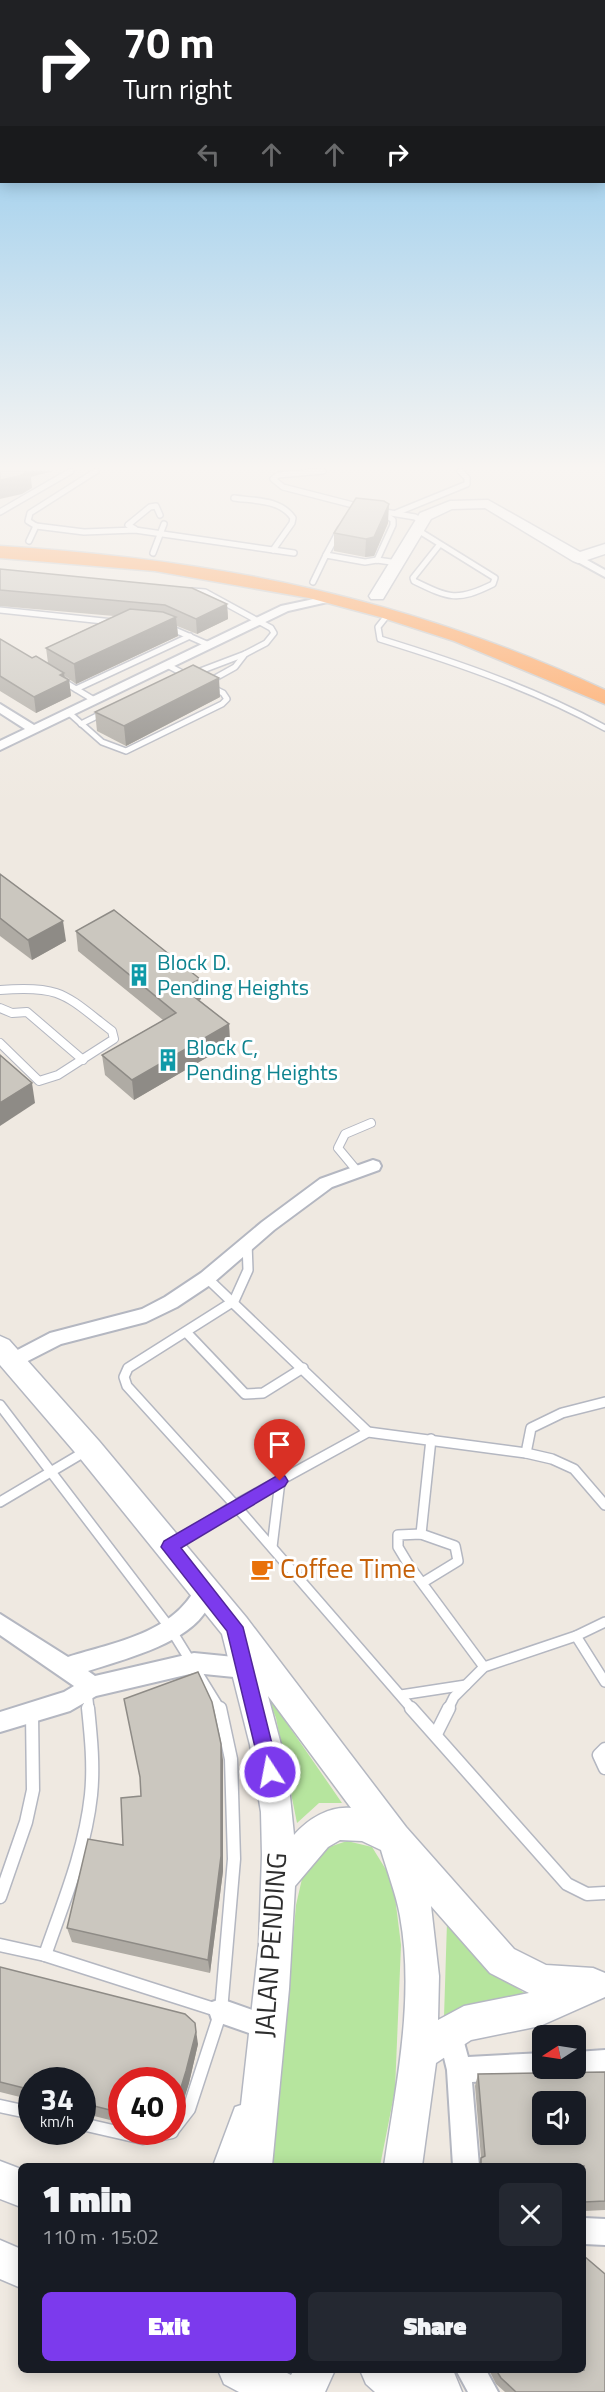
<!DOCTYPE html>
<meta charset="utf-8">
<style>
:root{--surface:#171b24;--page:#242831;--text:#f1f3f6;--muted:#9ea1a6;--accent:#7c3aed}
body{margin:0;font-family:"Titillium Web",sans-serif;background:var(--page);color:var(--text);height:100vh;display:flex;flex-direction:column;font-size:22px;white-space:nowrap}
*{box-sizing:border-box;margin:0}
p{font-size:20px;color:var(--muted)}
.icon{flex:none;width:33px;height:33px;fill:none;stroke:currentColor;stroke-width:2;stroke-linecap:round;stroke-linejoin:round}
.map{position:relative;flex:1;overflow:hidden}
.sheet{position:absolute;left:18px;top:2163px;width:568px;height:210px;display:flex;flex-direction:column;background:var(--surface);border-radius:9px;box-shadow:0 3px 15px #0003}
.sheet>*{flex:none}
.top-card{position:absolute;left:0px;top:0px;width:606px;height:183px;box-shadow:0 3px 15px #0003;background:#202124;color:#fff;overflow:hidden}
.needle{width:39px;rotate:258deg}
.fabs{position:absolute;left:532px;top:2025px;display:grid;gap:12px}
.fabs a{display:grid;place-items:center;width:54px;height:54px;border-radius:9px;background:var(--surface);box-shadow:0 3px 15px #0003;font-size:30px}
.speed{position:absolute;left:18px;top:2067px;display:flex;gap:12px;font-size:30px;font-weight:700;text-align:center}
.speed>*{display:grid;place-content:center;width:78px;height:78px;border-radius:50%;background:var(--surface);box-shadow:0 3px 15px #0003;line-height:1}
.speed small{font-size:15px;font-weight:400}
.speed .limit{border:9px solid #d22;background:#fff;color:#111}
.pin{position:absolute;display:grid;place-items:center;width:51px;height:51px;color:#fff;margin:-62px -26px;border-radius:50% 50% 50% 0;rotate:-45deg;box-shadow:0 0 6px #0007}
.pin .icon{rotate:45deg}
.me{position:absolute;width:66px;margin:-33px;rotate:349deg;stroke-linejoin:round;filter:drop-shadow(0 0 4px #0008)}
.turn{display:flex;align-items:center;gap:21px;height:126px;padding:0 24px;font-size:27px}
.turn .icon{width:78px;height:78px;stroke-width:2.5}
.turn b{display:block;font-size:42px;line-height:51px}
.lanes{display:flex;align-items:center;height:57px;padding:0 24px;background:#0003;justify-content:center;gap:30px;direction:ltr}
.lanes .off{opacity:.35}
.round{display:grid;place-items:center;flex:none;width:63px;height:63px;border-radius:9px;background:var(--page)}
.summary{display:flex;align-items:center;justify-content:space-between;height:102px;padding:0 24px}
h1{font-size:36px;font-weight:800;line-height:45px}
.primary-button{display:flex;gap:12px;margin-top:auto;padding:12px 24px}
.primary-button a{flex:1;height:69px;border-radius:9px;background:var(--accent);color:#fff;font-size:24px;font-weight:800;line-height:69px;text-align:center}
.primary-button a+a{background:var(--page);color:var(--text)}
.map>svg:first-child{display:block}
</style>
<div class="map">
<svg width="605" height="2392" viewBox="0 0 605 2392">
<rect width="100%" height="100%" fill="#efe9e1"/>
<g fill="#b6e59e">
<path d="M266,1693L342,1803H319L297,1823L276,1718Z"/>
<path d="M347,1841L372,1847L393,1881L401,1945L395,2090L380,2166H273L296,1905L304,1870L320,1850Z"/>
<path d="M447,1922C471,1954 497,1976 531,1997L444,2017Z"/>
</g>
<g fill="none" stroke-linecap="round" stroke-linejoin="round">
<g stroke="#b4b7c1" stroke-width="8">
<g id="lane-far3">
<path d="M323,471L278,475L273,479L283,487L361,507"/>
<path d="M234,498C255,501 280,499 293,518L292,523L273,550"/>
<path d="M379,511L415,517L422,521"/>
<path d="M0,512L71,471"/>
<path d="M396,513L467,484V478L460,471"/>
<path d="M36,526L28,521L30,513L96,471"/>
<path d="M135,529L128,525L150,507L156,506L160,515"/>
<path d="M416,529L495,578L493,584C457,602 449,598 414,581L413,578L440,544"/>
<path d="M29,541L36,526L84,532L135,530L294,553"/>
<path d="M153,553L164,524"/>
<path d="M326,555L340,529"/>
<path d="M377,560L393,525V520L386,515"/>
<path d="M313,582L326,555L365,562L377,560L398,563"/>
<path d="M192,591L205,592L271,628L274,633L266,643L245,654L235,667L208,682"/>
<path d="M0,610L113,622"/>
<path d="M389,613L378,627L380,639C458,663 534,689 605,728"/>
<path d="M168,627L209,645"/>
<path d="M167,665L188,676"/>
<path d="M195,673L245,654"/>
<path d="M61,680L94,700"/>
<path d="M76,689L190,636"/>
<path d="M68,712L102,742L126,751L222,704L227,699L223,693L211,687"/>
<path d="M81,724L105,712"/>
</g>
</g>
<g stroke="#b4b7c1" stroke-width="10">
<g id="lane-far2">
<path d="M0,990C62,985 65,995 112,1031L114,1039L58,1075L39,1081L0,1043"/>
<path d="M0,1008L12,1013L27,1012L83,1060"/>
<path d="M358,1172L338,1148L345,1134L371,1123"/>
</g>
</g>
<g stroke="#b4b7c1" stroke-width="12">
<g id="lane-far1">
<path d="M247,1243L248,1270L234,1301L128,1368L124,1377L127,1386L235,1505L412,1709"/>
<path d="M207,1278L368,1432"/>
<path d="M186,1332L245,1394L263,1393L303,1368"/>
<path d="M0,1405L170,1628L220,1709"/>
<path d="M526,1453L531,1428L562,1413L605,1402"/>
<path d="M0,1502L86,1451"/>
<path d="M421,1534L431,1439"/>
<path d="M173,1544L235,1505L368,1432L526,1453L552,1459L574,1469L605,1505"/>
<path d="M272,1547L280,1481"/>
<path d="M422,1583L458,1561L455,1546L421,1534L398,1535V1547L410,1567L484,1667"/>
<path d="M576,1636L605,1682"/>
<path d="M87,1691L89,1709"/>
<path d="M401,1695L466,1685"/>
<path d="M448,1709L454,1697L484,1667L576,1636L605,1622"/>
</g>
</g>
<g stroke="#b4b7c1" stroke-width="15">
<g id="lane">
<path d="M411,1708L567,1884L587,1894L605,1893"/>
<path d="M436,1734L449,1708"/>
<path d="M605,1749L599,1755L605,1768"/>
<path d="M0,1897L26,1822L33,1790L32,1713"/>
<path d="M0,1945L45,1955L220,2011"/>
<path d="M45,1955C63,1903 85,1851 91,1795C94,1766 91,1737 88,1708"/>
<path d="M0,2106L32,2113"/>
<path d="M82,2124L143,2138L172,2132"/>
<path d="M172,2131L189,2109L221,2011L234,1859L231,1759L220,1708"/>
</g>
</g>
<g stroke="#b4b7c1" stroke-width="4">
<g id="street">
<path d="M578,555L605,570V577L574,560L573,558Z"/>
<path d="M328,596L333,599L332,601L288,611L0,750V741L25,729L0,713V704L34,725L281,606Z"/>
<path d="M373,1160L379,1162L381,1166L379,1170L332,1187L274,1230L213,1283L177,1307L146,1322L61,1344L18,1366L12,1368L6,1366L3,1361L6,1356L50,1333L142,1309L165,1297L201,1273L262,1222L320,1179Z"/>
<path d="M205,1581L212,1583L215,1590C212,1598 209,1608 203,1615C181,1645 122,1660 88,1671L95,1676L194,1653L244,1658L251,1661L254,1668L251,1675L244,1678L194,1673L96,1696L70,1711L0,1732V1712L64,1692L74,1686L0,1635V1614L68,1657C115,1642 176,1633 198,1583Z"/>
<path d="M221,1999L275,2018L278,2027L275,2036L266,2039L212,2020L209,2011L212,2002Z"/>
<path d="M450,2021L459,2024L468,2057L543,2053V2068H554L552,2074L543,2077L472,2082L479,2166H453L447,2070L438,2033L441,2024Z"/>
<path d="M605,2050V2074L576,2076L567,2073L566,2068H576V2052Z"/>
<path d="M584,2218L605,2219V2245L584,2244Z"/>
<path d="M456,2370H486L498,2392H468Z"/>
</g>
</g>
<g stroke="#b4b7c1" stroke-width="3">
<g id="secondary">
<path d="M488,500L580,552L605,544V554L578,563L573,561L485,508L452,509L431,519L383,599H371L369,596L420,513L450,501Z"/>
<path d="M0,1336L9,1340L99,1441L246,1617L406,1827L514,1949L546,1965L593,1968L605,1973V1997L540,2026L471,2040L436,2063L422,2166H384C396,2085 415,1998 400,1916C396,1894 387,1871 381,1850L362,1841L340,1840L328,1847L295,1886L289,1989L272,2166H213L235,2107L241,2105L259,1944L262,1855L261,1812L250,1745L222,1634L79,1457L0,1365ZM268,1696L351,1808C329,1806 308,1819 294,1835L287,1767ZM431,1906L490,1973L529,1993L464,2006L438,2020L439,1976Z"/>
<path d="M0,2161L21,2169V2207L0,2199Z"/>
<path d="M0,2240L21,2249V2288L0,2279Z"/>
<path d="M218,2370H281L291,2375L294,2370H335L325,2392H239L224,2384Z"/>
<path d="M360,2370H453L462,2392H375L366,2384Z"/>
</g>
</g>
<g stroke="#c9c9c9" stroke-width="3">
<path id="highway" d="M0,546C219,560 405,597 605,690V704L454,641L380,617L309,598L155,571L0,558Z"/>
</g>
<use href="#lane-far3" stroke="#fff" stroke-width="5"/>
<use href="#lane-far2" stroke="#fff" stroke-width="8"/>
<use href="#lane-far1" stroke="#fff" stroke-width="9"/>
<use href="#lane" stroke="#fff" stroke-width="12"/>
<use href="#street" fill="#fff" fill-rule="evenodd"/>
<use href="#secondary" fill="#fff" fill-rule="evenodd"/>
<use href="#highway" fill="#ffa35c" fill-rule="evenodd"/>
</g>
<g fill="#afaba4">
<path d="M388,523L374,556L365,557L334,551V533Z"/>
<path d="M0,569L227,604L228,619L197,634L177,626L178,636L76,684L65,676L69,680L71,696L36,713L0,691V639L32,658L48,663L46,648L114,616L0,606Z"/>
<path d="M220,697L126,746L97,731L95,712Z"/>
<path d="M0,874L66,941L32,960L0,936Z"/>
<path d="M76,931L201,999L199,1000L229,1024L230,1044L134,1100L105,1075L102,1055L163,1020L78,951Z"/>
<path d="M223,1760V1871L210,1973L72,1942L67,1928L123,1845L141,1796Z"/>
<path d="M0,1967L198,2044L189,2083L182,2105L172,2117V2080H122V2123L82,2113V2080H32V2100L0,2092Z"/>
<path d="M605,2072V2210L584,2211V2166H478L481,2158L475,2086L478,2074Z"/>
<path d="M489,2370H584L605,2392H505L496,2384Z"/>
</g>
<g fill="#8e8b86">
<path d="M22,471H53L31,477L32,488L22,494L0,499V480Z"/>
<path d="M389,504L388,523L374,556L365,557L366,539Z"/>
<path d="M227,604L228,619L197,634L196,619Z"/>
<path d="M176,617L178,636L76,684L74,664Z"/>
<path d="M64,673L65,682L69,680L71,696L36,713L34,697L60,675Z"/>
<path d="M219,678L220,697L126,746L124,726Z"/>
<path d="M63,921L66,941L32,960L28,940Z"/>
<path d="M200,979L201,999L185,1008L183,988Z"/>
<path d="M229,1024L230,1044L134,1100L132,1080Z"/>
<path d="M32,1083L35,1103L0,1126V1103Z"/>
<path d="M221,1744L223,1760V1871L210,1973L208,1960Z"/>
<path d="M195,2023L198,2044L189,2083L182,2105L172,2117V2102Z"/>
</g>
<g fill="#cbc7bf" stroke="#8e8b86" stroke-width="1.5" fill-rule="evenodd">
<path d="M0,471H28L20,476L0,480Z"/>
<path d="M356,498L384,501L389,504L374,537L366,539L334,533Z"/>
<path d="M0,569L192,588L227,604L196,619L165,605L0,590Z"/>
<path d="M130,609L163,612L176,617L74,664L46,648Z"/>
<path d="M0,639L32,658L36,656L64,673L60,675L69,680L34,697L0,676Z"/>
<path d="M193,665L219,678L124,726L95,712Z"/>
<path d="M0,874L63,921L28,940L0,918Z"/>
<path d="M114,910L200,979L183,988L229,1024L132,1080L102,1055L176,1013L76,931Z"/>
<path d="M0,1055L32,1083L0,1103Z"/>
<path d="M198,1672L212,1702L221,1744V1856L208,1960L67,1928L88,1839L123,1845L121,1798L141,1796L140,1777L124,1699Z"/>
<path d="M0,1967L185,2014L195,2023L196,2032L186,2071L179,2094L172,2102V2080H122V2113L82,2103V2080H32V2090L0,2082Z"/>
<path d="M605,2072V2201L584,2202V2166H481V2158L485,2156L478,2074ZM543,2102H576V2134H543Z"/>
<path d="M584,2256L605,2274V2392H516L501,2378L496,2370H584Z"/>
</g>
<linearGradient id="sky" x2="0" y2="1"><stop stop-color="#7abfeb"/><stop offset="0.58" stop-color="#f8f5f2"/><stop offset="1" stop-color="#f8f5f2" stop-opacity="0"/></linearGradient>
<rect width="605" height="806" fill="url(#sky)"/>
<path fill="#7c3aed" stroke="#51269a" stroke-width="1.5" d="M280,1474L285,1476L288,1481L285,1486L181,1548L243,1627L279,1772L277,1779L270,1781L264,1779L261,1772L227,1631L161,1547L164,1541Z"/>
<defs>
<g id="building-bare" transform="scale(1.8)"><path d="M-4-6H4V6H1V3H-1V6H-4ZM-2.5-4.3h1.7v1.8h-1.7ZM.8-4.3h1.7v1.8H.8ZM-2.5-1h1.7V.8h-1.7ZM.8-1h1.7V.8H.8Z" fill="#0f9aa8" stroke="#fff" stroke-width="2.5" paint-order="stroke"/></g>
<g id="cafe-bare" transform="scale(1.8)"><path d="M-5.5-4.5H6V0H3Q3 3.5 0 3.5H-2.5Q-5.5 3.5-5.5 0ZM3-3.2v2h1.7v-2ZM-6 4.5H4V6H-6Z" fill="#e8710a" stroke="#fff" stroke-width="2.5" paint-order="stroke"/></g>
</defs>
<g fill-rule="evenodd">
<use href="#building-bare" x="139" y="975"/>
<use href="#building-bare" x="168" y="1060"/>
<use href="#cafe-bare" x="262" y="1569"/>
</g>
<g text-anchor="middle" stroke-width="6" stroke-linejoin="round" paint-order="stroke">
<g font-size="22" fill="#0d838f" stroke="#fff" text-anchor="start">
<text x="157" y="970">Block D.<tspan x="157" dy="25">Pending Heights</tspan></text>
<text x="186" y="1055">Block C,<tspan x="186" dy="25">Pending Heights</tspan></text>
</g>
<g font-size="27" fill="#c56008" stroke="#fff" text-anchor="start">
<text x="280" y="1578">Coffee Time</text>
</g>
<g font-size="27" fill="#2e2e2e" stroke="#fff">
<text transform="translate(271 1945) rotate(-86)" y="9">JALAN PENDING</text>
</g>
</g>
</svg>
<div class="fabs">
<a><svg class="needle" viewBox="-14 -14 28 28"><path d="M0-13l5 13h-10z" fill="#e53935"/><path d="M0 13l5-13h-10z" fill="#9ea1a6"/></svg></a>
<a><svg class="icon" aria-label="sound" viewBox="0 0 24 24"><path d="M4 9h4l5-4v14l-5-4H4zM17 9q2 3 0 6"/></svg></a>
</div>
<div class="speed"><div>34<small>km/h</small></div><div class="limit">40</div></div>
<div class="pin" style="left:280px;top:1481px;background:#d93025"><svg class="icon" aria-label="arrive" viewBox="0 0 24 24"><path d="M6 21V4h12l-3 4 3 4H6"/></svg></div>
<svg class="me" style="left:270px;top:1772px" viewBox="-20 -20 40 40"><circle r="17" fill="#7c3aed" stroke="#fff" stroke-width="3"/><path d="M0-11L8 9 0 5-8 9z" fill="#fff"/></svg>
<div class="top-card">
<div class="turn"><svg class="icon" aria-label="right" viewBox="0 0 24 24"><path d="M7 20v-9h11M14 6l5 5-5 5"/></svg><div><b>70 m</b>Turn right</div></div>
<div class="lanes"><svg class="icon off" aria-label="left" viewBox="0 0 24 24"><path d="M17 20v-9H6M10 6l-5 5 5 5"/></svg><svg class="icon off" aria-label="ahead" viewBox="0 0 24 24"><path d="M12 20V5M6 11l6-6 6 6"/></svg><svg class="icon off" aria-label="ahead" viewBox="0 0 24 24"><path d="M12 20V5M6 11l6-6 6 6"/></svg><svg class="icon" aria-label="right" viewBox="0 0 24 24"><path d="M7 20v-9h11M14 6l5 5-5 5"/></svg></div>
</div>
<section class="sheet">
<div class="summary"><div><h1>1 min</h1><p>110 m · 15:02</p></div><a class="round"><svg class="icon" aria-label="close" viewBox="0 0 24 24"><path d="M6 6l12 12M18 6L6 18"/></svg></a></div>
<div class="primary-button"><a>Exit</a><a>Share</a></div>
</section>
</div>
